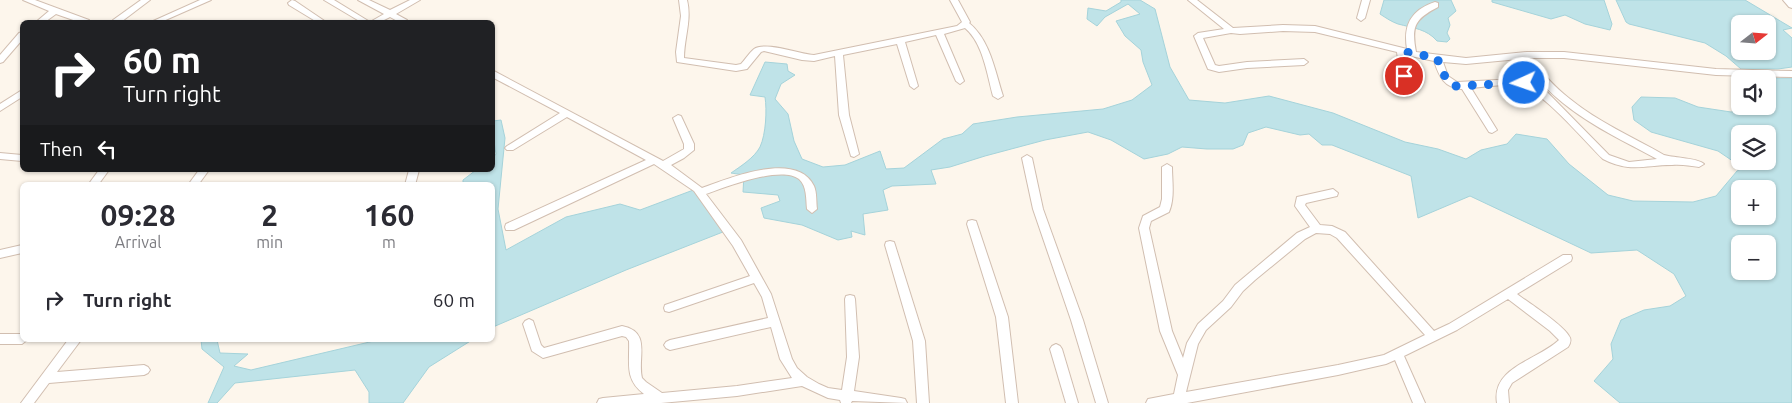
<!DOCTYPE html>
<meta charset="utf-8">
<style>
:root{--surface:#fff;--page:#f2f2f3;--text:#2b2b33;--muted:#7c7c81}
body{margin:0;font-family:Ubuntu,sans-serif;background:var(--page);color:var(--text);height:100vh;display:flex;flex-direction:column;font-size:19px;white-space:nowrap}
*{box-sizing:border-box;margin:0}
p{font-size:16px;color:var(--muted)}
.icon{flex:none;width:28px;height:28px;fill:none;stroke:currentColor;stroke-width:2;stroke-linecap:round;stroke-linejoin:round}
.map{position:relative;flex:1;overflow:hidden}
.sheet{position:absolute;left:20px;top:182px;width:475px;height:160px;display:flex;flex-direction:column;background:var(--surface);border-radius:8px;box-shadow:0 1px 4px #0004}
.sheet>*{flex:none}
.hud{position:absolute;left:20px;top:20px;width:475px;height:152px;border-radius:8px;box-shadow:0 1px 4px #0004;background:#202124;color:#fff;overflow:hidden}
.needle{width:32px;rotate:73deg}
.controls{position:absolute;left:1731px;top:15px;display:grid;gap:10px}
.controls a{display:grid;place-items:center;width:45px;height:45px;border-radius:8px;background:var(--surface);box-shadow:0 1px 4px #0004;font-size:25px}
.pin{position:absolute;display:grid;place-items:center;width:42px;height:42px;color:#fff;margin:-21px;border:2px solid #fff;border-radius:50%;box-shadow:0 1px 5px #0007}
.me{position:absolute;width:55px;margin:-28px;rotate:267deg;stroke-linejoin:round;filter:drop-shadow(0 0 4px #0008)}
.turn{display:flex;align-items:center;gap:18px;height:105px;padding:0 20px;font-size:22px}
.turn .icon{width:65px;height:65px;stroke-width:2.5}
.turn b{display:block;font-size:35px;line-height:42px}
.then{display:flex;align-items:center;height:48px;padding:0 20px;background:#0003;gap:10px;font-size:19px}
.eta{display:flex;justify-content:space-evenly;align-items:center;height:85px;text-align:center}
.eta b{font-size:30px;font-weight:600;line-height:35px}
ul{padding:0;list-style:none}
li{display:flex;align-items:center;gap:15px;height:65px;padding:0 20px}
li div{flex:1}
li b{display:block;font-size:19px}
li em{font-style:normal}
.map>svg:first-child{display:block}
</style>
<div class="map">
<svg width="1792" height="403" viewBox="0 0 1792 403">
<rect width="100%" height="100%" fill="#fdf6ec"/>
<g fill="#bfe3e8" stroke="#a5d3da" fill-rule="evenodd">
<path d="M1121,0H1140L1155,9L1170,67L1189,100L1225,103L1269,96L1333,113L1405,142L1438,149L1466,159L1481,150L1507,144L1516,134L1547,139L1569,164L1608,195L1633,201L1693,202L1716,196L1737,171L1743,168L1718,151L1651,132L1634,120L1632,107L1641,97L1675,98L1698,107L1731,112L1741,111L1750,106H1768V79L1753,78H1792V403H1620L1594,381L1613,359L1611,344L1621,320L1644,310L1670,306L1686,296L1674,274L1637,250L1591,253L1470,196L1418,218L1411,176L1332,145H1322L1309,134L1300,135L1266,127L1248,133L1243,145L1233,149H1207L1182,147L1168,154L1144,159L1111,140L1088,132L1045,140L985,156L950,167L931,170L936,184L892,186L883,190L888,210L863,214L865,235L851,231L852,237L838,240L802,225L764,218L761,208L780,201L778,195L743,192L744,175L731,173C741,166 754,158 760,147C766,134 767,110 765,97L750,95L765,62L787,64L788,71L795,75L781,84L775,99L788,114L794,141L802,159L823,167L845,165L880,151L886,169L904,168L943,139L962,134L973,124L1017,117L1103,109L1132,100L1152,85L1143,62L1141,50L1125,36L1116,21L1140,14L1128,4L1105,17L1097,26L1087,19L1088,8L1106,11L1121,2ZM1740,134H1768V161H1740ZM1740,189H1768V216H1740ZM1740,244H1768V271H1740Z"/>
<path d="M1384,0H1451L1456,11L1448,18L1450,25L1447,33L1450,39L1447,42L1437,41C1427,29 1413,28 1398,24C1392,22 1386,18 1380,14Z"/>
<path d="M1492,0H1604L1612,24L1610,30L1585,24L1565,15L1551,19L1492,2Z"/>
<path d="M1616,0H1745L1792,28L1783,30L1792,38V67L1778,69H1741L1726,56L1705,43L1629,24L1626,22ZM1740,24H1768V51H1740Z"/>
<path d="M501,120L505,138L498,209L506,250L566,217L620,204L640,210L696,189L728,230L626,270L493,327L492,185H463V180L476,170H492L493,158L496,154L493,136V121Z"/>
<path d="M201,340H217L220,353L248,354L234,366L251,370L378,340H472L429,367L403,403H369V392L355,370L235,383L217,403H208L224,367L202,349Z"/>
</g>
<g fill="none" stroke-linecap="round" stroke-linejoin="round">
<g stroke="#d1beb0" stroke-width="2">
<g id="minor">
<path d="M23,0H35L89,20L90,22H79L56,14L45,22H36L49,11Z"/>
<path d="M141,0H150L121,22H112L113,20Z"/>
<path d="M200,0H211L161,22H151Z"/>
<path d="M292,0L295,1L326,22H317L289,5L288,3Z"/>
<path d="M324,0H334L370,22L384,14L358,0H369L390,10L410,0H420L396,14L407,20L408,22H399L390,17L380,22H361Z"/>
<path d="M679,0H687C692,20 684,38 684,58L736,65L741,64C745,60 749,53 754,49C764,41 800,54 814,55L957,26L962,22L950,0H958L970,22L969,23C990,40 995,71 1003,96L998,99L993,96C987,74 983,43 965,28L944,34L964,81L960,84L956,81L936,35L905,42L918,86L914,89L910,86L897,44L843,55L849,115L859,154L854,157L851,156L839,115L835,56L814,61L802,60L764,51L761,52L747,69L736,71L677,62L676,52L681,16Z"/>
<path d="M1188,0H1197L1233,28L1283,25L1315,26L1407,49C1403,25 1411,10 1435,2L1438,3V7C1415,19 1411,26 1416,52L1466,58L1527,52H1564L1716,69L1792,71V77L1716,75L1564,58H1529C1542,72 1554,87 1570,99C1598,122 1633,137 1664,155C1675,158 1698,158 1704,164L1699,167C1690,166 1681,164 1672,165C1644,165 1630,173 1603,159C1585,142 1540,87 1517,85C1502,84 1486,87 1471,88L1497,130L1492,133L1489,132L1462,89C1444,88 1439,76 1434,61L1406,55L1412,93L1407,96L1402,93L1397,52L1315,32L1283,31L1240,34L1231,33L1203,38L1215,65L1219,66L1247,62L1304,59L1308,62L1304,65L1247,68L1219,72L1208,69L1194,36L1198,33L1224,29ZM1519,59C1533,74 1547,90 1563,103C1591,126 1626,142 1657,159L1629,162L1609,155L1547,92L1533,83L1517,79L1457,82L1448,76L1443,62L1466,64Z"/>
<path d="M1362,0H1370L1365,18L1361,21L1357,18Z"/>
<path d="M1783,0H1792V8L1789,7Z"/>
<path d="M22,32V40L3,62L0,63V55L19,33Z"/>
<path d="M492,70L663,161L684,149V144L673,118L678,115L681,116L694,144V150L684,158L671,165L702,188C729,178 797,150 814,186C817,193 816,202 817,209L812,213L807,209C806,199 807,186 799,179C781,165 726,187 706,194L741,240L771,294L792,359L797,368L807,377L819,384L828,388L842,390L847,357L845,299L846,296L850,295L854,296L855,299L859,357L854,391L901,398L905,399L907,403L852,401L851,403H841L840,400L828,398L802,386L737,396L661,403H597L599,399L603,398L644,394C624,379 630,363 629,341L626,337L622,336L543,358L532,351L523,324L525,321L529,319L533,321L541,345L544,348L622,326C652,332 637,357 642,378L646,382L662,393L737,386L792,378L780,359L771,327L670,350L666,348L664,345L666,342L670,340L768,318L762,297L754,283L669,312L665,311L664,308L665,305L750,276L733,246L694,191L654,164L514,230H506L505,227L506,224L646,160L567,117L513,150H507L505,148L507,146L560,113L492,77Z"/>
<path d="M22,90V97L0,111V104Z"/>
<path d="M0,153L22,155V161L0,159Z"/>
<path d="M1027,155L1032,158L1043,209L1083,320L1108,403H1096L1071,320L1033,209L1022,158Z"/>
<path d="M1167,164L1172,167C1172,181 1175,198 1169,212L1151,221L1149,228L1172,331L1183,358L1187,343L1198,324L1223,301L1235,285L1297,233L1310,227L1295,206L1297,197L1333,189L1338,193L1337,196L1306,203L1305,205L1320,225L1332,226L1345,232L1434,331L1449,324L1563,255H1571L1572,258L1571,261L1517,294C1530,304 1561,323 1569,336C1572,340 1570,344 1568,347L1512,383L1508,390L1509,403H1497C1491,367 1538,360 1559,340L1550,331L1508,299L1457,330L1404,356L1425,403H1413L1395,360L1386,364L1338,375L1187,403H1146L1148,399L1174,394L1178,375L1160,331L1139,228L1143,216L1160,207L1162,199V167ZM1316,233L1330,234L1337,238L1425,335L1384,355L1338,365L1186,392L1198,344L1206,330L1231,307L1243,291L1255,280L1305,239Z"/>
<path d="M99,170H109L98,185H88Z"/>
<path d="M199,170H209L198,185H188Z"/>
<path d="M409,170H419L415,185H405Z"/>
<path d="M972,220L976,221L1008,317L1018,403H1006L996,317L967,224L968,221Z"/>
<path d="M890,241L894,242L895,245L925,341L929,403H917L913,341L885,245L886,242Z"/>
<path d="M22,245V253L0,258V250Z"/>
<path d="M0,334H22V340H27L22,344H0Z"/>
<path d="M68,340H81L57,372L144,365L148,367L150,370L148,373L144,375L49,383L34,403H21Z"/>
<path d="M1056,344L1060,346L1062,349L1078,403H1066L1050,349L1052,346Z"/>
</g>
</g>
<use href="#minor" fill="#fff" fill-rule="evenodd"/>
</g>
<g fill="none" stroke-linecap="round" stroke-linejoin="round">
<path stroke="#1a73e8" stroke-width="9" stroke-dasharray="0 16.2" d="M1404,76L1401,51L1437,58L1446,79L1455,86L1524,83"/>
</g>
</svg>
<div class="controls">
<a><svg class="needle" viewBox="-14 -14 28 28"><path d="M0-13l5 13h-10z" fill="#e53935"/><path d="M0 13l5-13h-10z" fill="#7c7c81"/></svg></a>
<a><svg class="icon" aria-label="sound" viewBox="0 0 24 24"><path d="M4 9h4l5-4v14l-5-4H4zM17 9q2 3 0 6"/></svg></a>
<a><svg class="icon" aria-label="layers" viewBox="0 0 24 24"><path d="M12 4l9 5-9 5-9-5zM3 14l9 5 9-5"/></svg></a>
<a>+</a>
<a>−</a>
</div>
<div class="pin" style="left:1404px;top:76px;background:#d93025"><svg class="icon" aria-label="arrive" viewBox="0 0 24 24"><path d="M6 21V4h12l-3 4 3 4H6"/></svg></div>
<svg class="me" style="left:1524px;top:83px" viewBox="-20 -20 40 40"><circle r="17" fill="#1a73e8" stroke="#fff" stroke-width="3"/><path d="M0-11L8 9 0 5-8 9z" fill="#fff"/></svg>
<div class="hud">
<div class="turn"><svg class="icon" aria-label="right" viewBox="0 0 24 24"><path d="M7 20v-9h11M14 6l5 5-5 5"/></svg><div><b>60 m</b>Turn right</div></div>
<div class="then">Then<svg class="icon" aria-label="left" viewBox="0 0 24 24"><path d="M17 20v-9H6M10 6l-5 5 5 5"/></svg></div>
</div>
<section class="sheet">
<div class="eta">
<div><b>09:28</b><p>Arrival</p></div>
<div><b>2</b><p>min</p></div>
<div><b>160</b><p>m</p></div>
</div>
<ul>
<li><svg class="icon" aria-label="right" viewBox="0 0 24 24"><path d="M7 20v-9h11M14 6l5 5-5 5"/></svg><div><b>Turn right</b></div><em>60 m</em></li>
</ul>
</section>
</div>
